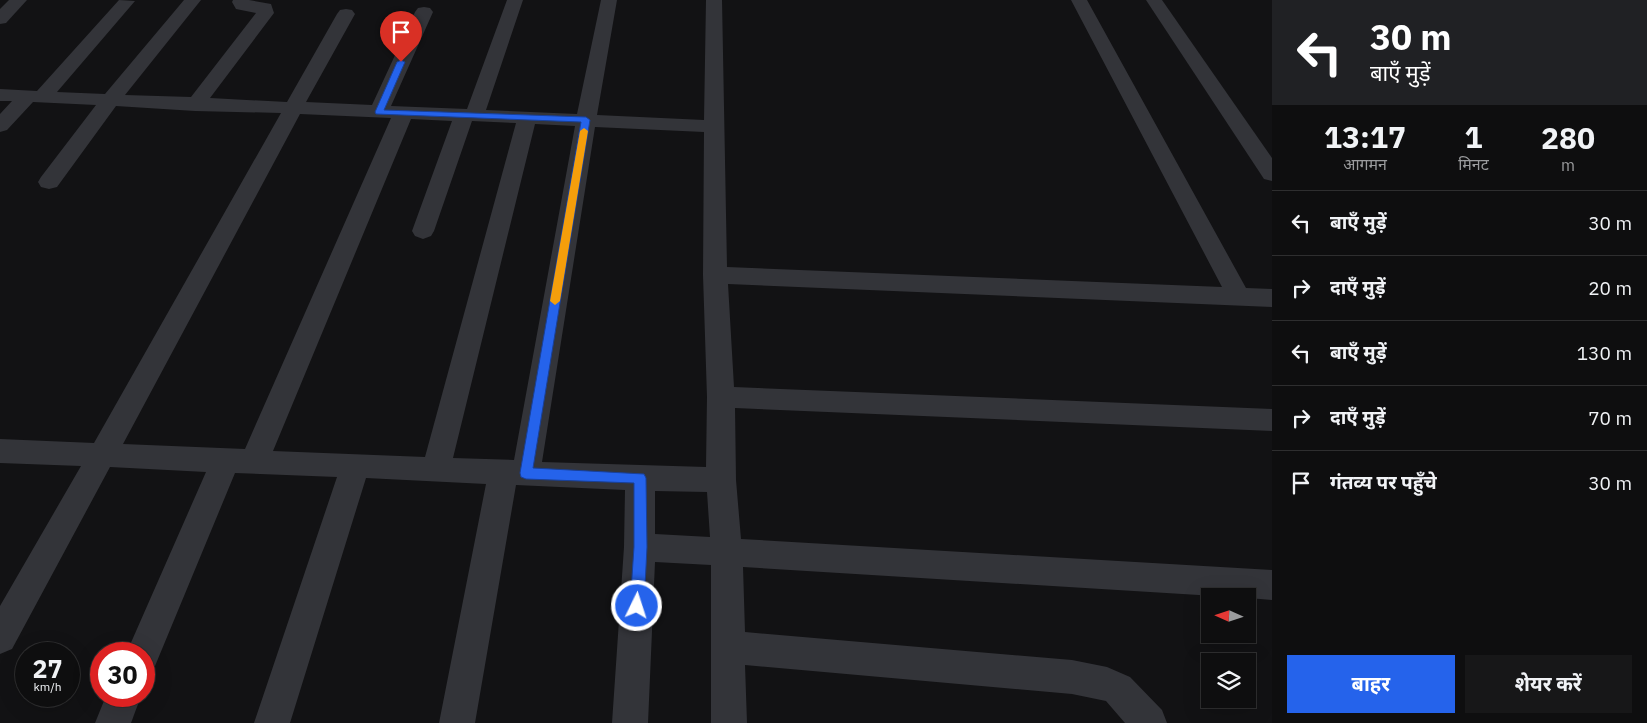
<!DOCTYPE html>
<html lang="hi">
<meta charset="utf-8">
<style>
:root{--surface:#0e0e0f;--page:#171718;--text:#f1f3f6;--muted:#9b9c9e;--line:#2e2e2f;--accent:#2563eb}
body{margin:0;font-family:"IBM Plex Sans","Noto Sans Devanagari",sans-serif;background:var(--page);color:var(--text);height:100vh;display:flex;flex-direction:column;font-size:19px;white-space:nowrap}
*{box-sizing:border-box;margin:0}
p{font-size:16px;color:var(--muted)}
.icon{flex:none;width:28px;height:28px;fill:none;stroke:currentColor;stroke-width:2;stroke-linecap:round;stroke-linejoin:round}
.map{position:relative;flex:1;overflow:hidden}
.drawer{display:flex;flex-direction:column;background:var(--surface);width:375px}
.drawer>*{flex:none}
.banner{background:#202124;color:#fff;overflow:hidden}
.needle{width:32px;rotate:273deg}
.tools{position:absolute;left:1201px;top:588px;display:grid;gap:10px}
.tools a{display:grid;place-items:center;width:55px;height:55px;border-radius:0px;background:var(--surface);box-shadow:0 5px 20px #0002,0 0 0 1px var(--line);font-size:25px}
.speed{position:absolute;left:15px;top:642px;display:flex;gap:10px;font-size:25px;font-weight:700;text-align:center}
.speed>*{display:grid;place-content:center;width:65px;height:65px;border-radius:50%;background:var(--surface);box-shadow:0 5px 20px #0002,0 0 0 1px var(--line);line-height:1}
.speed small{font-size:12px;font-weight:400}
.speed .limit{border:8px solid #d22;background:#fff;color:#111}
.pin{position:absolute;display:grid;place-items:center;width:42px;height:42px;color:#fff;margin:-51px -21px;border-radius:50% 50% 50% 0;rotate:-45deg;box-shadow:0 0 5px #0007}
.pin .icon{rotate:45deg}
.me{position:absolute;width:55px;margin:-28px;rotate:4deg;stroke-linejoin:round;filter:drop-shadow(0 0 4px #0008)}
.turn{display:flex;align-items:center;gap:18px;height:105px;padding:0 15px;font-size:22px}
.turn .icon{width:65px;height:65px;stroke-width:2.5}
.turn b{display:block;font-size:35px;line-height:42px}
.eta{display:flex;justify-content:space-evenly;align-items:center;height:85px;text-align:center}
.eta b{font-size:30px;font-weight:700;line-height:35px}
.cta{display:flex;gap:10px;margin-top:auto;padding:10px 15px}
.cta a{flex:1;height:58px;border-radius:0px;background:var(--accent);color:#fff;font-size:20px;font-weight:700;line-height:58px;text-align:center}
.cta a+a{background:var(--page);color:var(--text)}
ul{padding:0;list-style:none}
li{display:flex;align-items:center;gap:15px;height:65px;padding:0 15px;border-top:1px solid var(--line)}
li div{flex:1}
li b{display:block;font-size:19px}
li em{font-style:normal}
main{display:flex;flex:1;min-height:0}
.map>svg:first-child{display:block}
</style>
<main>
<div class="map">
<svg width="1272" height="723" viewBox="0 0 1272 723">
<rect width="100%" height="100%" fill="#121214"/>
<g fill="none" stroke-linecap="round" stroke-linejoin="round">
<g fill="#333439" fill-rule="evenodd">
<path d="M9,0H27L6,23L0,24V9Z"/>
<path d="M119,0L135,1L57,92L105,94L184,0H201L125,95L191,97L256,13L236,9L232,2L233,0H249L271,4L274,13L210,98L287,102L337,14L340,10L346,9L352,10L355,14L306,102L372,105L415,12L418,8L424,7L430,8L433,12L391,106L467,109L507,0H523L486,110L577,114L601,0H617L597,115L704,120L706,0H722L727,267L1222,287L1071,0H1087L1246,288L1272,289V307L728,284L734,387L1272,409V431L735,408L736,480L741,539L1272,570V600L1248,598V596H1215L743,567L745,632L1072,660L1107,667L1130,677L1162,710L1167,723H1125L1106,701L1072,694L745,665L747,723H711V565L655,562L648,723H612L624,547L625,490L516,485L475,723H439L486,484L366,478L290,723H254L337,477L235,473L155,666L144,670V654H126L206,472L110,467L12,649L0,654V606L81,466L0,463V439L94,443L281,113L195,111L116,106L57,187L49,189L41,187L38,182L41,177L96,105L33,102L7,130L0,132V114L12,101H0V89L37,91ZM300,114L391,118L245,449L123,444ZM411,119L452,121L412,231L415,236L423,239L431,236L434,231L472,121L516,123L425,457L273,451ZM535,124L575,126L514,460L453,458ZM595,127L704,132L703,275L707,397L706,467L542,462ZM655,491L707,492L710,537L655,534Z"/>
<path d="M1146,0H1162L1272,158V181L1264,179Z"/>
<path d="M106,696H141L131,723H95Z"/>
</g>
</g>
<path fill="#2563eb" stroke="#184099" d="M401,60L405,62L384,110L586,117L590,120L533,468L644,474L646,478L647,547L644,606L642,611L637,612L632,611L630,606L634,547V483L526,479L521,477L520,473L581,122L376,114L375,112L397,62Z"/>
<path fill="#f59e0b" d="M584,128L588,131L560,301L555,305L550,301L580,131Z"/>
</svg>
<div class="tools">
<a><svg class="needle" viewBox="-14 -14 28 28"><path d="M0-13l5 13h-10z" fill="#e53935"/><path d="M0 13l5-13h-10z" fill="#9b9c9e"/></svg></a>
<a><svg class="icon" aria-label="layers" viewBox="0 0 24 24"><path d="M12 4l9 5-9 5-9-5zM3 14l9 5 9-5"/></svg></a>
</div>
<div class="speed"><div>27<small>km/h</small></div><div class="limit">30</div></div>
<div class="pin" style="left:401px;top:62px;background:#d93025"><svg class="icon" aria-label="arrive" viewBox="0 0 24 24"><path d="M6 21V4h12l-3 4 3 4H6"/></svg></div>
<svg class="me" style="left:637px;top:606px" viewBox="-20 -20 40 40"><circle r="17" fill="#2563eb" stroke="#fff" stroke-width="3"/><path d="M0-11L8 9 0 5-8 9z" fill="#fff"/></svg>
</div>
<section class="drawer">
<div class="banner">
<div class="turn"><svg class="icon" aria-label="left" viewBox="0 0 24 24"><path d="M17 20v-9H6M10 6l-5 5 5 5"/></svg><div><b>30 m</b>बाएँ मुड़ें</div></div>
</div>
<div class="eta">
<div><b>13:17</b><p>आगमन</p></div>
<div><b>1</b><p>मिनट</p></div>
<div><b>280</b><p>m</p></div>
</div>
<ul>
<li><svg class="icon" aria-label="left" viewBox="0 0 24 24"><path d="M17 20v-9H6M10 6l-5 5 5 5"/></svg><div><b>बाएँ मुड़ें</b></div><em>30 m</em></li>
<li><svg class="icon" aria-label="right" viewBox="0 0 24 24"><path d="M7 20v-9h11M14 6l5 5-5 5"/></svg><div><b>दाएँ मुड़ें</b></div><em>20 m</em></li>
<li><svg class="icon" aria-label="left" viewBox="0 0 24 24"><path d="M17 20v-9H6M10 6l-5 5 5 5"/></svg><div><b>बाएँ मुड़ें</b></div><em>130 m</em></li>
<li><svg class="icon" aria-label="right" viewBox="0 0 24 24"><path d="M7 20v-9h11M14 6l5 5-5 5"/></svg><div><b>दाएँ मुड़ें</b></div><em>70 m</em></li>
<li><svg class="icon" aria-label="arrive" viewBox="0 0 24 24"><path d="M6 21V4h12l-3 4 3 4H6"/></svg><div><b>गंतव्य पर पहुँचे</b></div><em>30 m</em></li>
</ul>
<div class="cta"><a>बाहर</a><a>शेयर करें</a></div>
</section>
</main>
